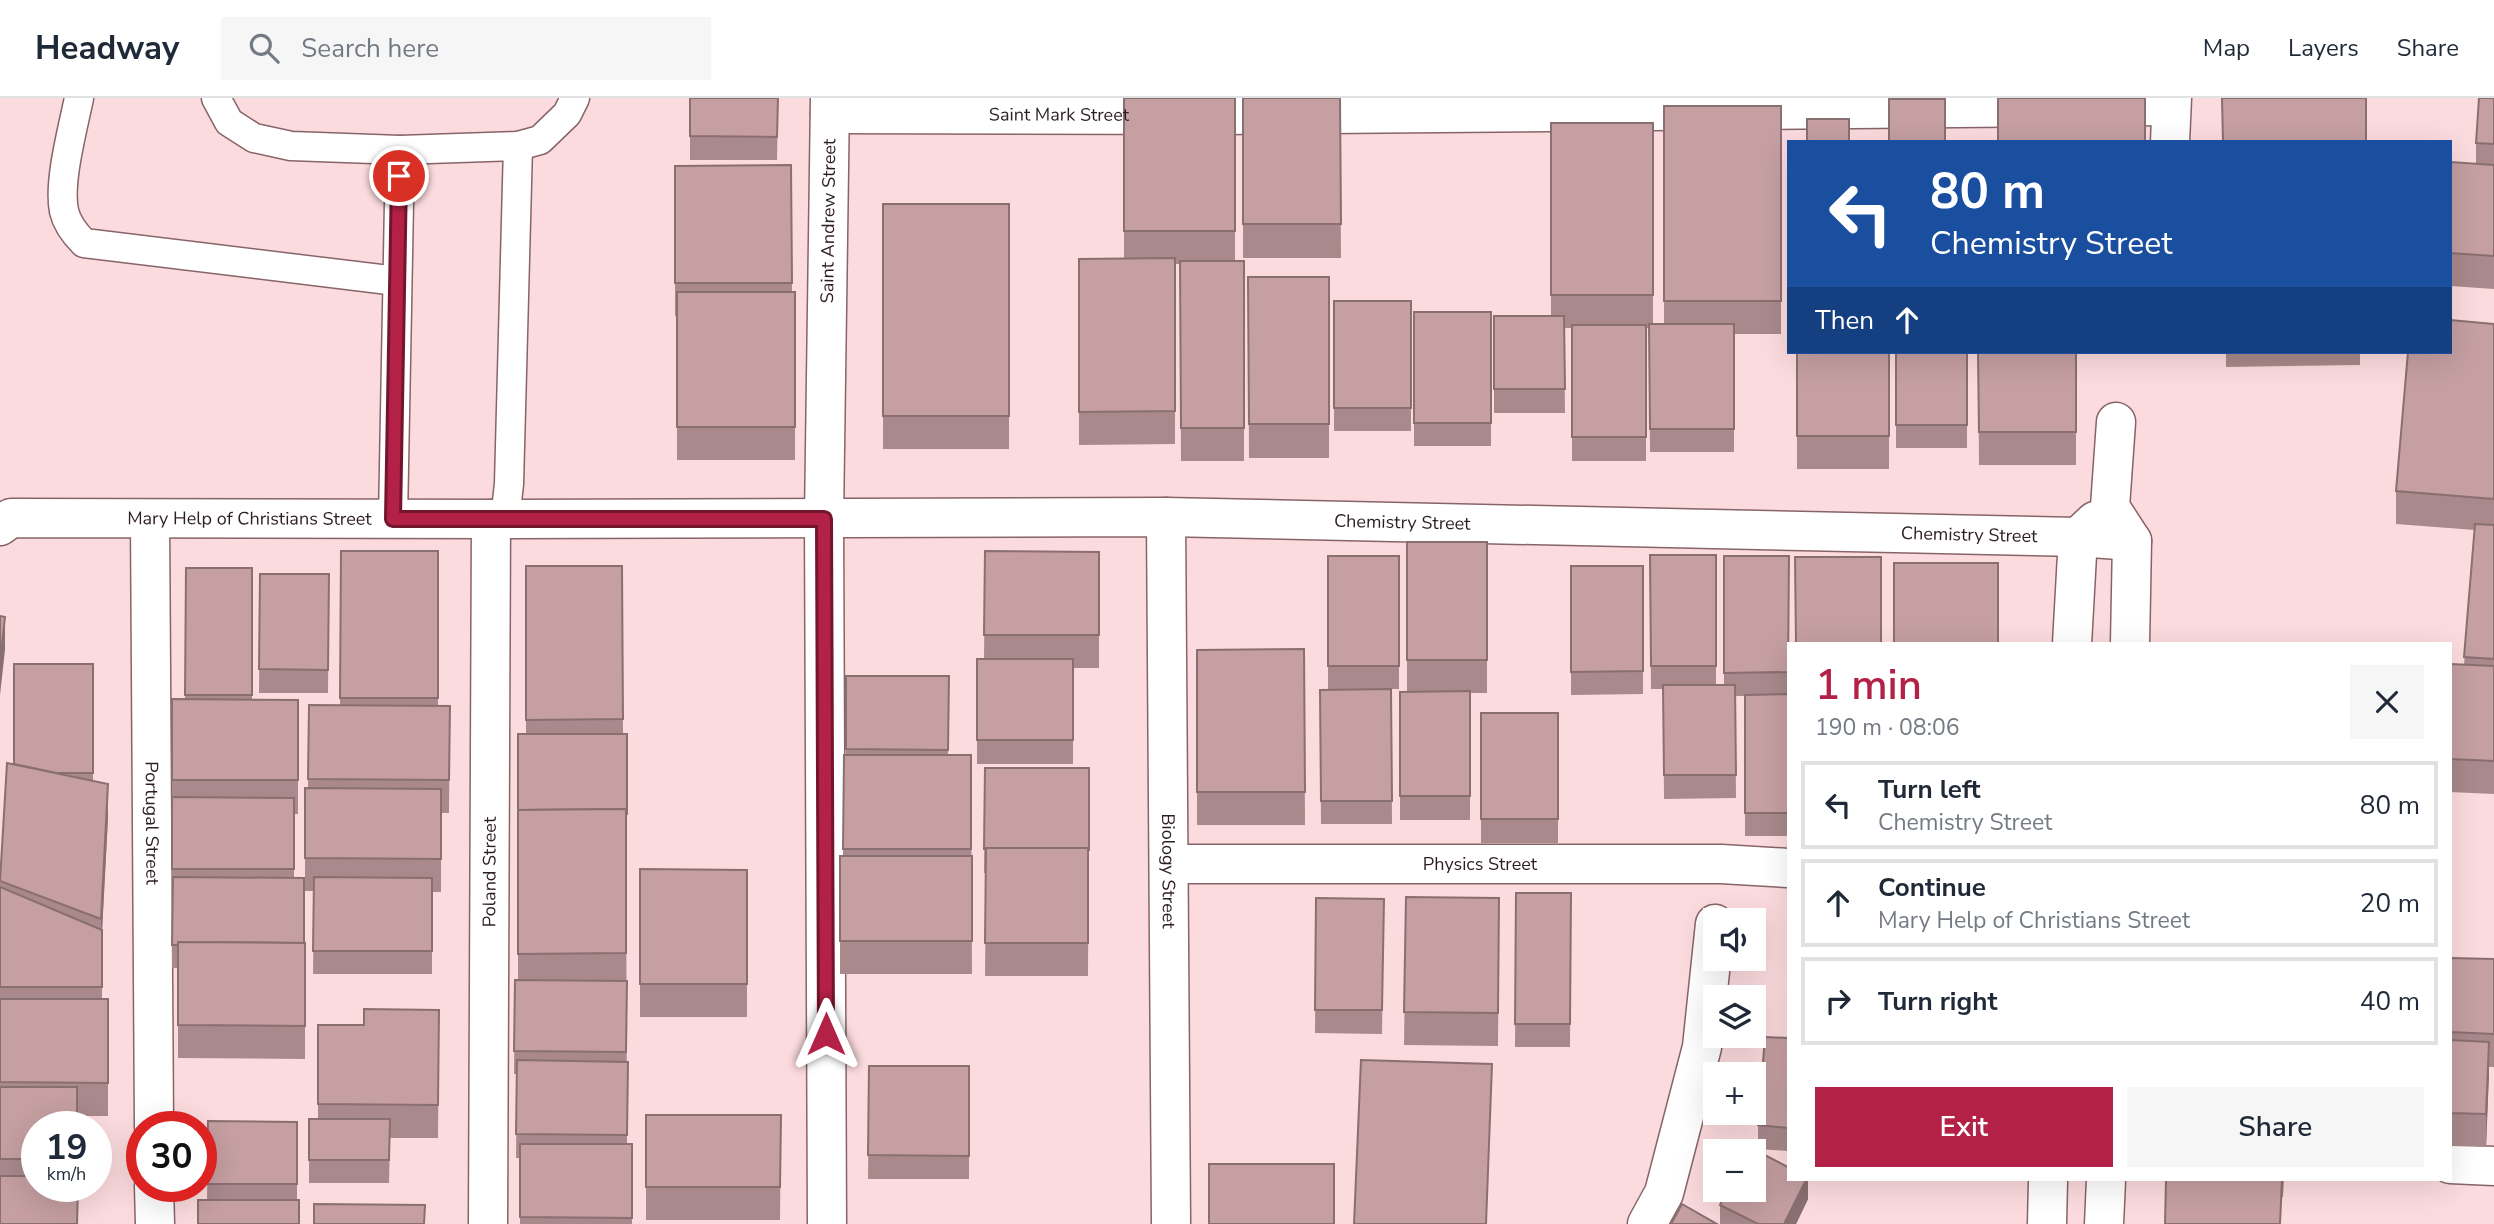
<!DOCTYPE html>
<meta charset="utf-8">
<style>
:root{--surface:#fff;--page:#f6f6f7;--text:#1f2937;--muted:#747a83;--line:#e0e1e3;--accent:#b32146}
body{margin:0;font-family:"Nunito Sans",sans-serif;background:var(--page);color:var(--text);height:100vh;display:flex;flex-direction:column;font-size:26px;white-space:nowrap}
*{box-sizing:border-box;margin:0}
p{font-size:23px;color:var(--muted)}
.icon{flex:none;width:38px;height:38px;fill:none;stroke:currentColor;stroke-width:2;stroke-linecap:round;stroke-linejoin:round}
.map{position:relative;flex:1;overflow:hidden}
.details{position:absolute;left:1787px;top:544px;width:665px;height:539px;display:flex;flex-direction:column;background:var(--surface);border-radius:0px;box-shadow:0 7px 28px #0002}
.details>*{flex:none}
.banner{position:absolute;left:1787px;top:42px;width:665px;height:214px;border-radius:0px;box-shadow:0 7px 28px #0002;background:#1a4fa0;color:#fff;overflow:hidden}
.buttons{position:absolute;left:1703px;top:810px;display:grid;gap:14px}
.buttons a{display:grid;place-items:center;width:63px;height:63px;border-radius:0px;background:var(--surface);box-shadow:0 7px 28px #0002;font-size:35px}
.speed{position:absolute;left:21px;top:1013px;display:flex;gap:14px;font-size:35px;font-weight:700;text-align:center}
.speed>*{display:grid;place-content:center;width:91px;height:91px;border-radius:50%;background:var(--surface);box-shadow:0 7px 28px #0002;line-height:1}
.speed small{font-size:18px;font-weight:400}
.speed .limit{border:10px solid #d22;background:#fff;color:#111}
.pin{position:absolute;display:grid;place-items:center;width:60px;height:60px;color:#fff;margin:-30px;border:4px solid #fff;border-radius:50%;box-shadow:0 2px 7px #0007}
.me{position:absolute;width:77px;margin:-38px;rotate:0deg;stroke-linejoin:round;filter:drop-shadow(0 0 5px #0008)}
.turn{display:flex;align-items:center;gap:24px;height:147px;padding:0 28px;font-size:32px}
.turn .icon{width:91px;height:91px;stroke-width:2.5}
.turn b{display:block;font-size:49px;line-height:60px}
.then{display:flex;align-items:center;height:66px;padding:0 28px;background:#0003;gap:14px;font-size:26px}
.round{display:grid;place-items:center;flex:none;width:74px;height:74px;border-radius:0px;background:var(--page)}
.summary{display:flex;align-items:center;justify-content:space-between;height:119px;padding:0 28px}
h1{font-size:42px;font-weight:600;line-height:52px;color:var(--accent)}
.action{display:flex;gap:14px;margin-top:auto;padding:14px 28px}
.action a{flex:1;height:80px;border-radius:0px;background:var(--accent);color:#fff;font-size:28px;font-weight:600;line-height:80px;text-align:center}
.action a+a{background:var(--page);color:var(--text)}
ul{padding:0;list-style:none}
li{display:flex;align-items:center;gap:21px;height:88px;margin:0 14px 10px;padding:0 14px;border:4px solid var(--line);border-radius:0px}
li div{flex:1}
li b{display:block;font-size:26px}
li em{font-style:normal}
header{display:flex;align-items:center;gap:42px;box-sizing:border-box;height:98px;padding:0 35px;background:var(--surface);border-bottom:2px solid var(--line)}
header strong{font-size:33px}
nav{display:flex;gap:38px;margin-inline-start:auto;font-size:24px}
.search{width:490px;height:63px;background:var(--page);display:flex;align-items:center;gap:18px;box-sizing:border-box;padding:0 24px;border-radius:0px;color:var(--muted);font-size:26px}
.map>svg:first-child{display:block}
</style>
<header>
<strong>Headway</strong>
<div class="search"><svg class="icon" aria-label="search" viewBox="0 0 24 24"><circle cx="10" cy="10" r="6"/><path d="M15 15l6 6"/></svg>Search here</div>
<nav><a>Map</a><a>Layers</a><a>Share</a></nav>
</header>
<div class="map">
<svg width="2494" height="1126" viewBox="0 0 2494 1126">
<rect width="100%" height="100%" fill="#fcdbde"/>
<g fill="none" stroke-linecap="round" stroke-linejoin="round">
<g stroke="#876467" stroke-width="31">
<g id="lane">
<path d="M79,0C73,30 58,84 64,113C67,126 75,136 84,145L397,183"/>
<path d="M216,0L229,24L254,40L291,48L400,52L518,48L540,42L567,16L575,0"/>
<path d="M393,421L400,52"/>
<path d="M505,421L509,386L518,48"/>
</g>
</g>
<g stroke="#876467" stroke-width="41">
<g id="street">
<path id="s1" d="M830,16L1225,17L2171,8"/>
<path d="M2170,44L2172,0"/>
<path d="M2116,324L2110,409L2132,443L2130,546"/>
<path id="s2" d="M1166,419L1171,1126"/>
<path id="s3" d="M150,421L154,1029"/>
<path id="s4" d="M0,428L11,420L505,421L1166,419L2078,439L2132,443"/>
<path d="M2072,546L2078,439L2095,423"/>
<path id="s5" d="M1170,766H1721L1788,770"/>
<path d="M2450,1066L2494,1068"/>
<path d="M154,1088L155,1126"/>
<path id="s6" d="M488,1126L491,421"/>
<path id="s7" d="M827,1126L824,421L830,0"/>
<path d="M1647,1126L1664,1095L1702,949L1715,826"/>
<path d="M2047,1126L2048,1082"/>
<path d="M2104,1126L2106,1082"/>
</g>
</g>
<use href="#lane" stroke="#fff" stroke-width="28"/>
<use href="#street" stroke="#fff" stroke-width="38"/>
</g>
<g fill="#a9898b">
<path d="M690,0H778L777,62H690Z"/>
<path d="M1124,0H1235V163H1244V363H1181L1180,166H1175V346L1079,347V161L1124,160Z"/>
<path d="M1243,0H1340L1341,160H1243Z"/>
<path d="M2494,0V191L2450,188V64L2476,66V45Z"/>
<path d="M1664,8H1781V236H1734V354H1650L1649,230H1646V363H1572V230H1564L1565,315H1494V218H1551V25H1653V226H1664Z"/>
<path d="M791,67L792,194H795V362H677V218H675V68Z"/>
<rect x="883" y="106" width="126" height="245"/>
<path d="M1248,179H1329V360H1249Z"/>
<rect x="1334" y="203" width="77" height="130"/>
<rect x="1414" y="214" width="77" height="134"/>
<path d="M2494,226V696L2450,694V566L2464,567L2475,432L2396,426V393Z"/>
<rect x="1797" y="254" width="92" height="117"/>
<rect x="1896" y="254" width="71" height="96"/>
<path d="M1978,254H2118V255H2076V367H1979Z"/>
<path d="M2226,254H2360V267L2226,269Z"/>
<path d="M1407,444H1487V595H1470V722H1400V594H1407Z"/>
<path d="M341,453H438V608H450L449,715H441V794H432V876H313L314,793H305V690H308L309,607H340Z"/>
<path d="M985,453L1099,454V570H1073V666H977V561H984Z"/>
<path d="M1650,457H1716V587H1724V458H1789L1788,738H1745V598H1735L1736,700L1664,701L1663,591H1651Z"/>
<path d="M1328,458H1399V591H1391L1392,726H1321L1320,592L1328,591Z"/>
<path d="M526,468H622L623,636H627V739H626L627,1046H632V1126H520V1060H516L517,976H514L515,882H518V636H526Z"/>
<path d="M1571,468H1643V596L1571,597Z"/>
<path d="M186,470H252V602H298V716H294V780L305,845V961L178,960V870H172V601H185Z"/>
<path d="M260,476H329L328,595H259Z"/>
<path d="M1304,551L1305,727H1197V552Z"/>
<path d="M93,566V683L108,719L102,832V901H108V1018H77L37,1029V1088L0,1126V770Z"/>
<path d="M846,578H949L948,657H971L972,876H840V758H843L844,657H846Z"/>
<rect x="1481" y="615" width="77" height="130"/>
<path d="M985,670H1089L1088,878H985L986,775H984Z"/>
<path d="M640,771L747,772V919H640Z"/>
<path d="M1516,795H1571L1570,949H1515Z"/>
<path d="M1406,799L1499,800L1498,948L1404,947Z"/>
<path d="M1316,800L1384,801L1382,936L1315,935Z"/>
<path d="M2450,860L2494,861V969H2489L2486,1049L2450,1048Z"/>
<path d="M439,912L438,1040H390L389,1085H309V1021H318V927H364Z"/>
<path d="M1788,940V1053L1758,1051V1027Z"/>
<path d="M869,968H969V1081H868Z"/>
<path d="M646,1017H781L780,1122H646Z"/>
<path d="M208,1023L297,1024V1102H207Z"/>
<path d="M1808,1082V1101L1796,1126H1720V1107Z"/>
<path d="M2166,1082H2284L2283,1099H2282Z"/>
</g>
<g fill="#8a6f71">
<path d="M5,519V552L0,597V564Z"/>
<path d="M108,686V719L101,854V821Z"/>
<path d="M2489,944V977L2486,1049V1016Z"/>
<path d="M1806,1082H1808V1101L1796,1126H1784Z"/>
</g>
<g fill="#c59fa2" stroke="#8a6f71" stroke-width="2">
<path d="M690,0H778L777,39L690,38Z"/>
<rect x="1124" y="0" width="111" height="133"/>
<path d="M1243,0H1340L1341,126H1243Z"/>
<rect x="1998" y="0" width="147" height="44"/>
<path d="M2222,0H2366V44H2223Z"/>
<path d="M2479,0H2494V46L2476,45Z"/>
<rect x="1889" y="1" width="56" height="43"/>
<rect x="1664" y="8" width="117" height="195"/>
<rect x="1807" y="21" width="42" height="23"/>
<rect x="1551" y="25" width="102" height="172"/>
<path d="M2450,64L2494,67V158L2450,155Z"/>
<path d="M791,67L792,185H675V68Z"/>
<rect x="883" y="106" width="126" height="212"/>
<path d="M1175,160V313L1079,314V161Z"/>
<path d="M1180,163H1244V330H1181Z"/>
<path d="M1248,179H1329V326H1249Z"/>
<rect x="677" y="194" width="118" height="135"/>
<rect x="1334" y="203" width="77" height="107"/>
<rect x="1414" y="214" width="77" height="111"/>
<path d="M1494,218H1564L1565,291H1494Z"/>
<path d="M2450,222L2494,226V401L2396,393L2408,254H2450Z"/>
<path d="M1649,226H1734V331H1650Z"/>
<rect x="1572" y="227" width="74" height="112"/>
<rect x="1797" y="254" width="92" height="84"/>
<rect x="1896" y="254" width="71" height="73"/>
<path d="M1978,254H2076V334H1979Z"/>
<path d="M2475,426L2494,427V561L2464,559Z"/>
<rect x="1407" y="444" width="80" height="118"/>
<path d="M341,453H438V600H340Z"/>
<path d="M985,453L1099,454V537H984Z"/>
<path d="M1650,457H1716V568H1651Z"/>
<rect x="1328" y="458" width="71" height="110"/>
<path d="M1724,458H1789L1788,574L1724,575Z"/>
<path d="M1795,459H1881V546H1796Z"/>
<rect x="1894" y="465" width="104" height="81"/>
<path d="M526,468H622L623,621L526,622Z"/>
<path d="M1571,468H1643V573L1571,574Z"/>
<path d="M186,470H252V597H185Z"/>
<path d="M260,476H329L328,572L259,571Z"/>
<path d="M0,518L5,519L0,564Z"/>
<path d="M1304,551L1305,694H1197V552Z"/>
<rect x="977" y="561" width="96" height="81"/>
<path d="M14,566H93V675H56L14,666Z"/>
<path d="M2450,566L2494,568V663L2450,661Z"/>
<path d="M846,578H949L948,652L846,651Z"/>
<path d="M1663,587H1735L1736,677H1664Z"/>
<path d="M1391,591L1392,703H1321L1320,592Z"/>
<path d="M1470,593V698H1400V594Z"/>
<path d="M1788,596V715H1745V597Z"/>
<path d="M172,601L298,602V682H172Z"/>
<path d="M309,607L450,608L449,682L308,681Z"/>
<rect x="1481" y="615" width="77" height="106"/>
<path d="M518,636H627V716H626V711L518,712V716Z"/>
<path d="M844,657H971V751H843Z"/>
<path d="M7,665L108,686L101,821L0,783Z"/>
<path d="M985,670H1089V751L1088,750H986V751H984Z"/>
<path d="M305,690L441,691V761L305,760Z"/>
<path d="M172,699L294,700V771H172Z"/>
<path d="M626,711V855L518,856V712Z"/>
<path d="M986,750H1088V845H985Z"/>
<rect x="840" y="758" width="132" height="85"/>
<path d="M640,771L747,772V886H640Z"/>
<path d="M173,779L304,780V845L178,844V847H172Z"/>
<path d="M314,779L432,780V853H313Z"/>
<path d="M0,789L102,832V889H0Z"/>
<path d="M1516,795H1571L1570,926H1515Z"/>
<path d="M1406,799L1499,800L1498,915L1404,914Z"/>
<path d="M1316,800L1384,801L1382,912H1315Z"/>
<path d="M178,844L305,845V928L178,927Z"/>
<path d="M2450,860L2494,861V936L2450,934Z"/>
<path d="M515,882L627,883L626,954L514,953Z"/>
<path d="M0,901H108V985L0,984Z"/>
<path d="M364,911L439,912L438,1007L318,1006V927H364Z"/>
<path d="M1765,939L1788,940V1030L1758,1027Z"/>
<path d="M2450,942L2489,944L2486,1016L2450,1015Z"/>
<path d="M517,962L628,964L627,1037L516,1036Z"/>
<path d="M1361,962L1492,966L1486,1126H1354Z"/>
<path d="M869,968H969V1058L868,1057Z"/>
<path d="M0,989H77V1029H37V1061H0Z"/>
<path d="M646,1017H781L780,1089H646Z"/>
<path d="M309,1021H390L389,1062H309Z"/>
<path d="M208,1023L297,1024V1086H207Z"/>
<path d="M520,1046H632V1120L520,1119Z"/>
<path d="M1749,1049L1788,1069V1082H1806L1784,1126H1758L1720,1107L1727,1092H1754V1054H1747Z"/>
<rect x="1209" y="1066" width="125" height="60"/>
<path d="M0,1078H37V1088H78L77,1126H0Z"/>
<path d="M2166,1082H2282L2280,1126H2165Z"/>
<rect x="198" y="1102" width="101" height="24"/>
<path d="M314,1106L425,1107L424,1126H314Z"/>
<path d="M1682,1106L1717,1126H1671Z"/>
</g>
<g fill="none" stroke-linecap="round" stroke-linejoin="round">
<g stroke="#74152e" stroke-width="18">
<path id="route" d="M399,78L393,421H824L826,936"/>
</g>
<use href="#route" stroke="#b32146" stroke-width="12"/>
</g>
<g text-anchor="middle" stroke-width="7" stroke-linejoin="round" paint-order="stroke">
<g font-size="18" fill="#2d1f20" stroke="#fff">
<text dy="6" stroke="none"><textPath href="#s1" startOffset="229">Saint Mark Street</textPath></text>
<text dy="6" stroke="none"><textPath href="#s7" startOffset="1003">Saint Andrew Street</textPath></text>
<text dy="6" stroke="none"><textPath href="#s4" startOffset="252">Mary Help of Christians Street</textPath></text>
<text dy="6" stroke="none"><textPath href="#s4" startOffset="1405">Chemistry Street</textPath></text>
<text dy="6" stroke="none"><textPath href="#s4" startOffset="1972">Chemistry Street</textPath></text>
<text dy="6" stroke="none"><textPath href="#s3" startOffset="304">Portugal Street</textPath></text>
<text dy="6" stroke="none"><textPath href="#s5" startOffset="310">Physics Street</textPath></text>
<text dy="6" stroke="none"><textPath href="#s2" startOffset="354">Biology Street</textPath></text>
<text dy="6" stroke="none"><textPath href="#s6" startOffset="352">Poland Street</textPath></text>
</g>
</g>
</svg>
<div class="buttons">
<a><svg class="icon" aria-label="sound" viewBox="0 0 24 24"><path d="M4 9h4l5-4v14l-5-4H4zM17 9q2 3 0 6"/></svg></a>
<a><svg class="icon" aria-label="layers" viewBox="0 0 24 24"><path d="M12 4l9 5-9 5-9-5zM3 14l9 5 9-5"/></svg></a>
<a>+</a>
<a>−</a>
</div>
<div class="speed"><div>19<small>km/h</small></div><div class="limit">30</div></div>
<div class="pin" style="left:399px;top:78px;background:#d93025"><svg class="icon" aria-label="arrive" viewBox="0 0 24 24"><path d="M6 21V4h12l-3 4 3 4H6"/></svg></div>
<svg class="me" style="left:826px;top:936px" viewBox="-20 -20 40 40"><path d="M0-17L14 15 0 8-14 15z" fill="#b32146" stroke="#fff" stroke-width="4"/></svg>
<div class="banner">
<div class="turn"><svg class="icon" aria-label="left" viewBox="0 0 24 24"><path d="M17 20v-9H6M10 6l-5 5 5 5"/></svg><div><b>80 m</b>Chemistry Street</div></div>
<div class="then">Then<svg class="icon" aria-label="ahead" viewBox="0 0 24 24"><path d="M12 20V5M6 11l6-6 6 6"/></svg></div>
</div>
<section class="details">
<div class="summary"><div><h1>1 min</h1><p>190 m · 08:06</p></div><a class="round"><svg class="icon" aria-label="close" viewBox="0 0 24 24"><path d="M6 6l12 12M18 6L6 18"/></svg></a></div>
<ul>
<li><svg class="icon" aria-label="left" viewBox="0 0 24 24"><path d="M17 20v-9H6M10 6l-5 5 5 5"/></svg><div><b>Turn left</b><p>Chemistry Street</p></div><em>80 m</em></li>
<li><svg class="icon" aria-label="ahead" viewBox="0 0 24 24"><path d="M12 20V5M6 11l6-6 6 6"/></svg><div><b>Continue</b><p>Mary Help of Christians Street</p></div><em>20 m</em></li>
<li><svg class="icon" aria-label="right" viewBox="0 0 24 24"><path d="M7 20v-9h11M14 6l5 5-5 5"/></svg><div><b>Turn right</b></div><em>40 m</em></li>
</ul>
<div class="action"><a>Exit</a><a>Share</a></div>
</section>
</div>
